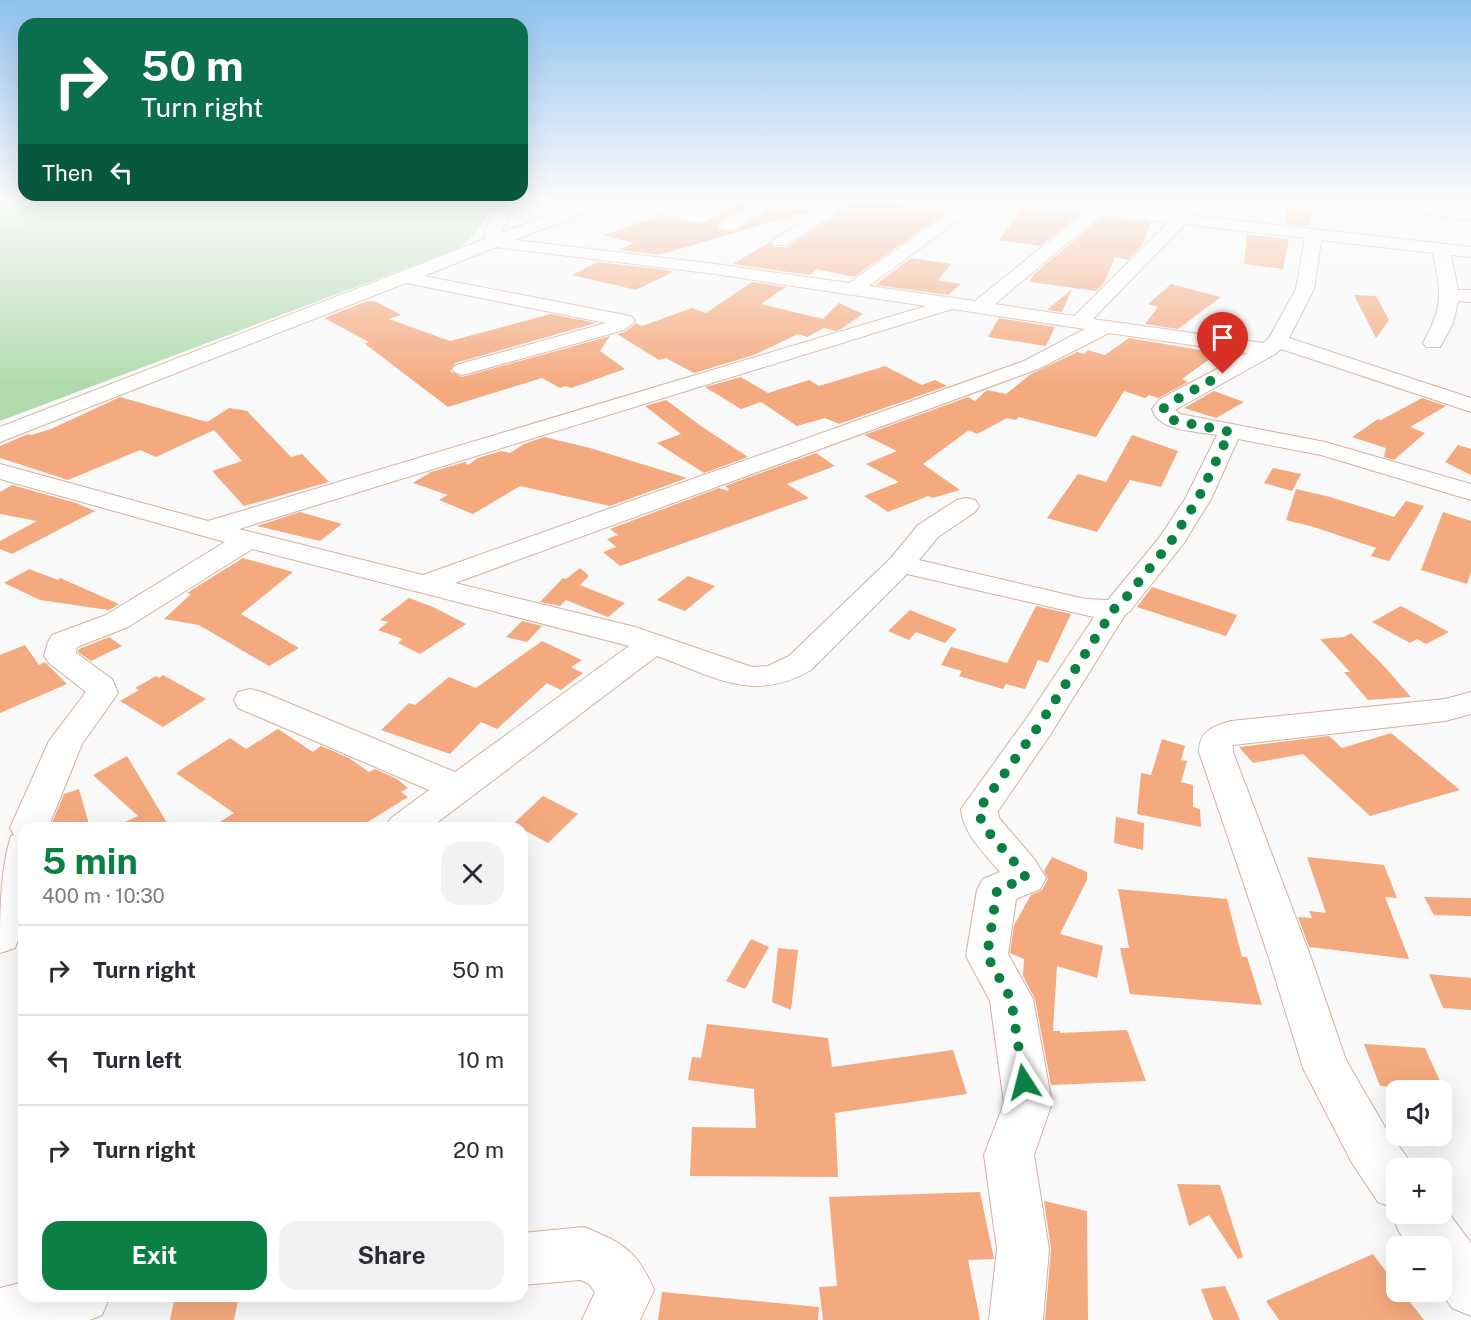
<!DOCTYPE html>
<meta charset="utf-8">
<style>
:root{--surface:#fff;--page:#f2f2f3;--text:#2b2b33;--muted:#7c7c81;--line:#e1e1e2;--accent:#0b8043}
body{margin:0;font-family:"Public Sans",sans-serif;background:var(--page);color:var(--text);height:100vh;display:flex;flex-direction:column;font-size:22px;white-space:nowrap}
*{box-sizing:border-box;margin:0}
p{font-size:20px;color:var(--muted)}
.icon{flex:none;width:33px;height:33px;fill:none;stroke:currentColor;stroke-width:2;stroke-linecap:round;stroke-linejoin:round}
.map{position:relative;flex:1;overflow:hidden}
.panel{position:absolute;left:18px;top:822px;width:510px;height:480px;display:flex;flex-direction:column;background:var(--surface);border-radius:18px;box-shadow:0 6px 24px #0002}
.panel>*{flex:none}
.top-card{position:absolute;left:18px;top:18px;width:510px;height:183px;border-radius:18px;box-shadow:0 6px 24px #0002;background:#0b6e4f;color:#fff;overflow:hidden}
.controls{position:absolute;left:1386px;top:1080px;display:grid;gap:12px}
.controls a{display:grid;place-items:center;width:66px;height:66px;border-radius:12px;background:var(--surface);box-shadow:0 6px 24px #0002;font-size:30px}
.pin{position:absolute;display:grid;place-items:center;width:51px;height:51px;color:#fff;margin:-62px -26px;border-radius:50% 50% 50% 0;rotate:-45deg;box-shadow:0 0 6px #0007}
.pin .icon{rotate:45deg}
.me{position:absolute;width:66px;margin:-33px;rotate:351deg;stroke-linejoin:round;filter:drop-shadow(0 0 4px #0008)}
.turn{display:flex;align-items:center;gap:21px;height:126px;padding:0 24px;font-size:27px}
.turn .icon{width:78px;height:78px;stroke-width:2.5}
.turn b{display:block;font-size:42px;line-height:51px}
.then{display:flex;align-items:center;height:57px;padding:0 24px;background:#0003;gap:12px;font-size:22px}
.round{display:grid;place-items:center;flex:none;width:63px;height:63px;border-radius:18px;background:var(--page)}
.overview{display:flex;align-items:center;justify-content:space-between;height:102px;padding:0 24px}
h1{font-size:36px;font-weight:700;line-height:45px;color:var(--accent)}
.primary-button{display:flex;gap:12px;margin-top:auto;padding:12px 24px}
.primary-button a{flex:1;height:69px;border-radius:18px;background:var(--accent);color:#fff;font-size:24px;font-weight:700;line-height:69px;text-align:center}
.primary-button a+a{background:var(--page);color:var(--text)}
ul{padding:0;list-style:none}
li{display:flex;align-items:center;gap:18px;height:90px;padding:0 24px;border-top:2px solid var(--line)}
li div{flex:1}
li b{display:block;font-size:22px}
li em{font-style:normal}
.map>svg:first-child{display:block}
</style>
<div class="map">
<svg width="1471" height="1320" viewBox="0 0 1471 1320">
<rect width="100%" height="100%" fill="#f9f9f9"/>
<path fill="#b1daae" d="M0,202H495C485,221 476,235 459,248L0,421Z"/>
<g fill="#f4a97e">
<path d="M744,202H753L721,221L718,225L720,230L735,231L775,205L809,211L659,255L619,250L633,243L604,235L663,214L700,224Z"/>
<path d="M853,202H885L947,212L854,277L817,269L810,275L733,264L770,242L774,247H787Z"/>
<path d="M1026,206L1032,209L1078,215L1040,246L999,240Z"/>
<path d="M1287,207L1313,210L1309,226L1287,224Z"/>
<path d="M1102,217L1151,222L1142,246L1128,260L1115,257L1104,283L1096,291L1030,282L1033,275Z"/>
<path d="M1247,234L1289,239L1283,269L1244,264Z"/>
<path d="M911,258L951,264L938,280L961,284L948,295L875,285Z"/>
<path d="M598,262L666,270L673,272L636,290L572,275Z"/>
<path d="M752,282L786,287L761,304L823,319L839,303L863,314L841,329L836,331L824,328L807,337L798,334L754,355L694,373L666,358L659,360L617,334L625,332L636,323L642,326L692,308L706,313Z"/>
<path d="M1171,284L1221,297L1178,329L1145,324L1158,307L1148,304Z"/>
<path d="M1072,289L1062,312L1047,310Z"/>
<path d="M1354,295L1376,296L1389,320L1376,338Z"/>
<path d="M367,301L377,302L401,315L389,319L450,341L551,314L596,323L455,363L450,371L462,377L610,336L600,351L625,369L571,388L566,386L560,388L542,378L448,407L365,344L369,342L324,318Z"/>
<path d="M999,318L1055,327L1046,346L988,337Z"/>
<path d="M1129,338L1218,353L1182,379L1188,382L1158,398L1149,395L1145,398L1124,391L1096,437L1019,417L1016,420L1007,418L977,434L969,430L923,464L960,490L932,498L928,496L888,512L864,496L899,482L866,464L897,451L864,435L968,397L975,401L987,390L1006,394L1031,374L1077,352L1084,354L1088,350L1105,355Z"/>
<path d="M885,366L922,385L935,380L947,386L839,424L825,418L797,426L761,402L741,409L705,387L741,377L768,393L809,380L819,386Z"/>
<path d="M1214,391L1244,402L1216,418L1184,408Z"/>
<path d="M120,397L207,422L229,408L247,411L291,457L302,454L329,482L244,506L212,471L242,461L214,430L156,457L140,450L68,480L0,458V446L28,434L31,435L51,429Z"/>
<path d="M1422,398L1446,406L1410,427L1425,433L1394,460L1384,457L1386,448L1352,437L1378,419L1381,420Z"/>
<path d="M666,400L701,426L748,457L704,473L657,443L681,434L645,406Z"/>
<path d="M1132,435L1178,451L1161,487L1130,480L1097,532L1047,518L1078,474L1106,482Z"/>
<path d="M544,437L590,448L687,478L610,506L520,486L473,514L439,500L448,495L413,483L431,472L465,462L468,465L478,458L501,451L510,453L524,444Z"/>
<path d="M1458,445L1471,449V475L1445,462Z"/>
<path d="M816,453L835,466L787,484L809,498L620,566L603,552L616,547L607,539L618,535L610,529L719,488L728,491L729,489L725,486Z"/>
<path d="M1273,468L1301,474L1292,491L1264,483Z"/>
<path d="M12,485L76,503L95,511L12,554L0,549V541L37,521L0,514V492Z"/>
<path d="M1296,489L1330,497L1394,517L1406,501L1424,506L1389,561L1371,556L1376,548L1314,527L1286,520Z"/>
<path d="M300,512L342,524L320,541L257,526Z"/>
<path d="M1443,512L1471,521V572L1467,584L1421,570Z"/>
<path d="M243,558L293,572L241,614L299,648L269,666L199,625L164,619L191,594L187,593Z"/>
<path d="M580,568L589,576L580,585L625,603L608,617L566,600L560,606L540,602L563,578L566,579Z"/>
<path d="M29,569L58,580L60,578L119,604L109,610L40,600L4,583Z"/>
<path d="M688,576L715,586L685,611L657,600Z"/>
<path d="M1152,587L1237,615L1226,636L1137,607Z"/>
<path d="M409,598L433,607L466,624L420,654L398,643L403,639L378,630L388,622L380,620Z"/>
<path d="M1036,606L1071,614L1048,663L1038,660L1025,689L1006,684L1003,689L959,676L962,671L941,665L951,647L1007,663Z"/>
<path d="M1401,606L1449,632L1426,644L1417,639L1410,643L1372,622Z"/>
<path d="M910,610L957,629L945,643L916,632L909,640L888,631Z"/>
<path d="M522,621L542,626L527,642L506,637Z"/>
<path d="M1351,633L1383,665L1411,697L1368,700L1344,672H1350L1320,639L1344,637Z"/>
<path d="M109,637L122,646L91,661L78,652L79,649Z"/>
<path d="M542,641L582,660L571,667L583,673L561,690L547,683L497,729L481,722L450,754L381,730L409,703L415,705L449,677L476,688Z"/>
<path d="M25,645L39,665L45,662L67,684L0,713V655Z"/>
<path d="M163,675L206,699L163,727L120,701L139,690L135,688L156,676L159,678Z"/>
<path d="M278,729L313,752L321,746L349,758L369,772L375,769L397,779L408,788L401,792L408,797L358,828H210L234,813L176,773L230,738L246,749Z"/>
<path d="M1391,733L1460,790L1370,816L1303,754L1253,763L1239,747L1329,736L1342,748Z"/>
<path d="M1162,739L1185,746L1181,760L1187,761L1181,782L1193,785V807L1200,809L1201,827L1137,814L1141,773L1151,775Z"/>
<path d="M127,756L170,828H111L138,816L93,775Z"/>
<path d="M79,789L90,828H53L52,823L64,794Z"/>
<path d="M543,796L578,814L548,843L513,824Z"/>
<path d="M1116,817L1144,823L1143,850L1114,843Z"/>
<path d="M1052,857L1087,872V880L1060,934L1103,946L1097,978L1057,966L1053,1031H1060V1033L1127,1030L1146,1081L1051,1085L1035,999L1023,976L1024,959L1010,953L1014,925L1031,895L1042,890L1048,879L1044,871Z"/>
<path d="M1307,857L1384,865L1397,898L1385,897L1409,959L1309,947L1298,917L1312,918L1309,911L1326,913Z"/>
<path d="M1118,889L1227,899L1242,957H1247L1262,1005L1130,994L1120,948H1129Z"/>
<path d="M1424,897L1471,898V916L1434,915Z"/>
<path d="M751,939L769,947L745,989L726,981Z"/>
<path d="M778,948L798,950L791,1010L772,1002Z"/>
<path d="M1429,974L1471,978V1010L1443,1008Z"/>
<path d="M707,1024L828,1038L832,1067L953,1050L967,1094L835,1113L838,1177L690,1176L692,1127L756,1128L754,1089L688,1080L692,1057L701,1058Z"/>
<path d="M1364,1044L1425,1048L1444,1090L1380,1086Z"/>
<path d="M1177,1184L1220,1185L1243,1257L1238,1259L1209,1215L1189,1226Z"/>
<path d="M980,1192L994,1259L968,1260L980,1320H823L819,1287L837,1286L829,1197Z"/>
<path d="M1044,1201L1087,1211L1088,1320H1045L1051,1249Z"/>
<path d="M1373,1254L1396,1285V1292H1402L1424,1320H1279L1266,1301Z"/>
<path d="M1225,1286L1240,1320H1213L1201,1289Z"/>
<path d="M662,1292L819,1307L818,1320H658Z"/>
<path d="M210,1296H239L234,1320H170L174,1301Z"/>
</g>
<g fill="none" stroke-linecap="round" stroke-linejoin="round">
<g stroke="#d3b09c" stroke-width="2">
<g id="minor">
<path d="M499,202H515L501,233L585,202H607L604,205L515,240L715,264L849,283L965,202H983L869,286L975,301L1084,213L1032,207L1024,202H1072L1471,247V257L1451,255L1458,290H1471V302L1458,301L1453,324L1440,347H1426L1423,343C1444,305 1441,294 1433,253L1321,240L1314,289L1289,338L1471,398V412L1281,349L1275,354L1175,410L1180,414L1325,442L1471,484V500L1321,455L1238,439L1211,499L1184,543L1130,611L1125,615L1050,735L998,811L999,818L1035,860L1046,878L1040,889L1016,899L1008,954L1033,999L1052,1103L1034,1155L1049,1249L1043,1320H989L997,1249L984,1155L1004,1103L990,1001L966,956L977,890L983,879L1000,872C985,854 963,834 961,809L1026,719L1094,617L907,574L811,670C754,704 713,676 657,656L430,828H385L391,818L429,790L238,708L234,700L238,692L250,689L262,692L455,772L629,646L252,549L128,627L77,647L76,653L112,679L118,693L82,744L48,828H24V923L15,948L0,953C0,916 0,870 11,836L14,835L10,828L49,741L86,692L49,663L44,656L48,642L52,635L106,615L225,542L0,479V464L208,521L926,306L715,274L496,247L424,276L625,315L632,317L635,321L624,330L463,375L456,373L452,369L456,365L606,323L406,283L0,442V427L485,239V231ZM1101,215L1169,222L1074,316L995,304ZM1185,224L1305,238L1296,289L1269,338L1263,343L1093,319ZM952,309L1085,329L1024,361L423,575L239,529ZM1109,333L1247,353L1160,399L1152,409C1159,432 1196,431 1217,435L1185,499L1159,538L1108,600L1085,599L919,560L938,537L975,512L979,506L975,500L966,498L957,500L918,525L891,558L789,656L768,666L752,667L635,627L455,583L1038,369Z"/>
<path d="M757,202H776L734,229H722L720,226L722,223Z"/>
<path d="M832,202H851L786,245H774L772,241Z"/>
<path d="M1361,202H1405L1471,210V220L1369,207Z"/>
<path d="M1471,692V714L1445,721L1233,745V752L1310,955L1346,1060L1386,1129L1415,1168H1396V1214H1442V1204L1471,1243V1316L1452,1308L1441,1292L1442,1246H1409L1399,1232L1391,1214L1394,1208L1378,1202L1352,1163L1303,1068L1268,955L1199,752C1199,731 1213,726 1231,721L1445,699Z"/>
<path d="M584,1227C623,1243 637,1250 654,1290L640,1320H582L595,1292L589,1284L581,1280L522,1285V1233Z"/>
<path d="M24,1282V1296H110L102,1315L90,1320H0V1288Z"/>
</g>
</g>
<use href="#minor" fill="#fff" fill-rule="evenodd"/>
</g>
<linearGradient id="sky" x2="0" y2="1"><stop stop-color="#91c2ef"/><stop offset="0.52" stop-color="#fcfcfc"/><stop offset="1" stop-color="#fcfcfc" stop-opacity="0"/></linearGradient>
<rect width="1471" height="387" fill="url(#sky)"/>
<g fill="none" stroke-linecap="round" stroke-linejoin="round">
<path stroke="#0b8043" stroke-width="10" stroke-dasharray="0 18" d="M1024,1082L1011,999L987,956L997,890L1026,878C1016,859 977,828 979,809L1038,727L1114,609L1120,605L1170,543L1198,499L1230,432L1173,420L1165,415L1163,409L1168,404L1223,374"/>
</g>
</svg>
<div class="controls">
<a><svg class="icon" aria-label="sound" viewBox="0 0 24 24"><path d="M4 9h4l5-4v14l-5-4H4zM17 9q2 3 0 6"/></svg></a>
<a>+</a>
<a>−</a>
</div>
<div class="pin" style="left:1223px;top:374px;background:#d93025"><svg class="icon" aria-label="arrive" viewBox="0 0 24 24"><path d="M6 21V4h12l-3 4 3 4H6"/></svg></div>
<svg class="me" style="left:1024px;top:1082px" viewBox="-20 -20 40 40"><path d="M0-17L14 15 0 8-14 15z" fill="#0b8043" stroke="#fff" stroke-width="4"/></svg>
<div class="top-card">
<div class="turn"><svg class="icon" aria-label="right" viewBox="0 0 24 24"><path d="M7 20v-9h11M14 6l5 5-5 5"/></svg><div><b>50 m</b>Turn right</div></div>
<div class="then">Then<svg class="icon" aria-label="left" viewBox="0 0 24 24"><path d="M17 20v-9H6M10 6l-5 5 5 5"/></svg></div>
</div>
<section class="panel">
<div class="overview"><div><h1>5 min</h1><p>400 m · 10:30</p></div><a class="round"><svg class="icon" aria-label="close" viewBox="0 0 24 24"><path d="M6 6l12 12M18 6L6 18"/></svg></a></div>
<ul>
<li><svg class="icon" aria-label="right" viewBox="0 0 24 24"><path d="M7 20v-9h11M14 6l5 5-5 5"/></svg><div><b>Turn right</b></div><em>50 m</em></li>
<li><svg class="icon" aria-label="left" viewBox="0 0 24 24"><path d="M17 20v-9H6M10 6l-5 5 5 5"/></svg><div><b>Turn left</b></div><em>10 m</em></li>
<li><svg class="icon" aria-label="right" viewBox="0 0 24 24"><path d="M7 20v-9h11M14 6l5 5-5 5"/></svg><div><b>Turn right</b></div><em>20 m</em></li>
</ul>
<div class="primary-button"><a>Exit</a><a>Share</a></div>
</section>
</div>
